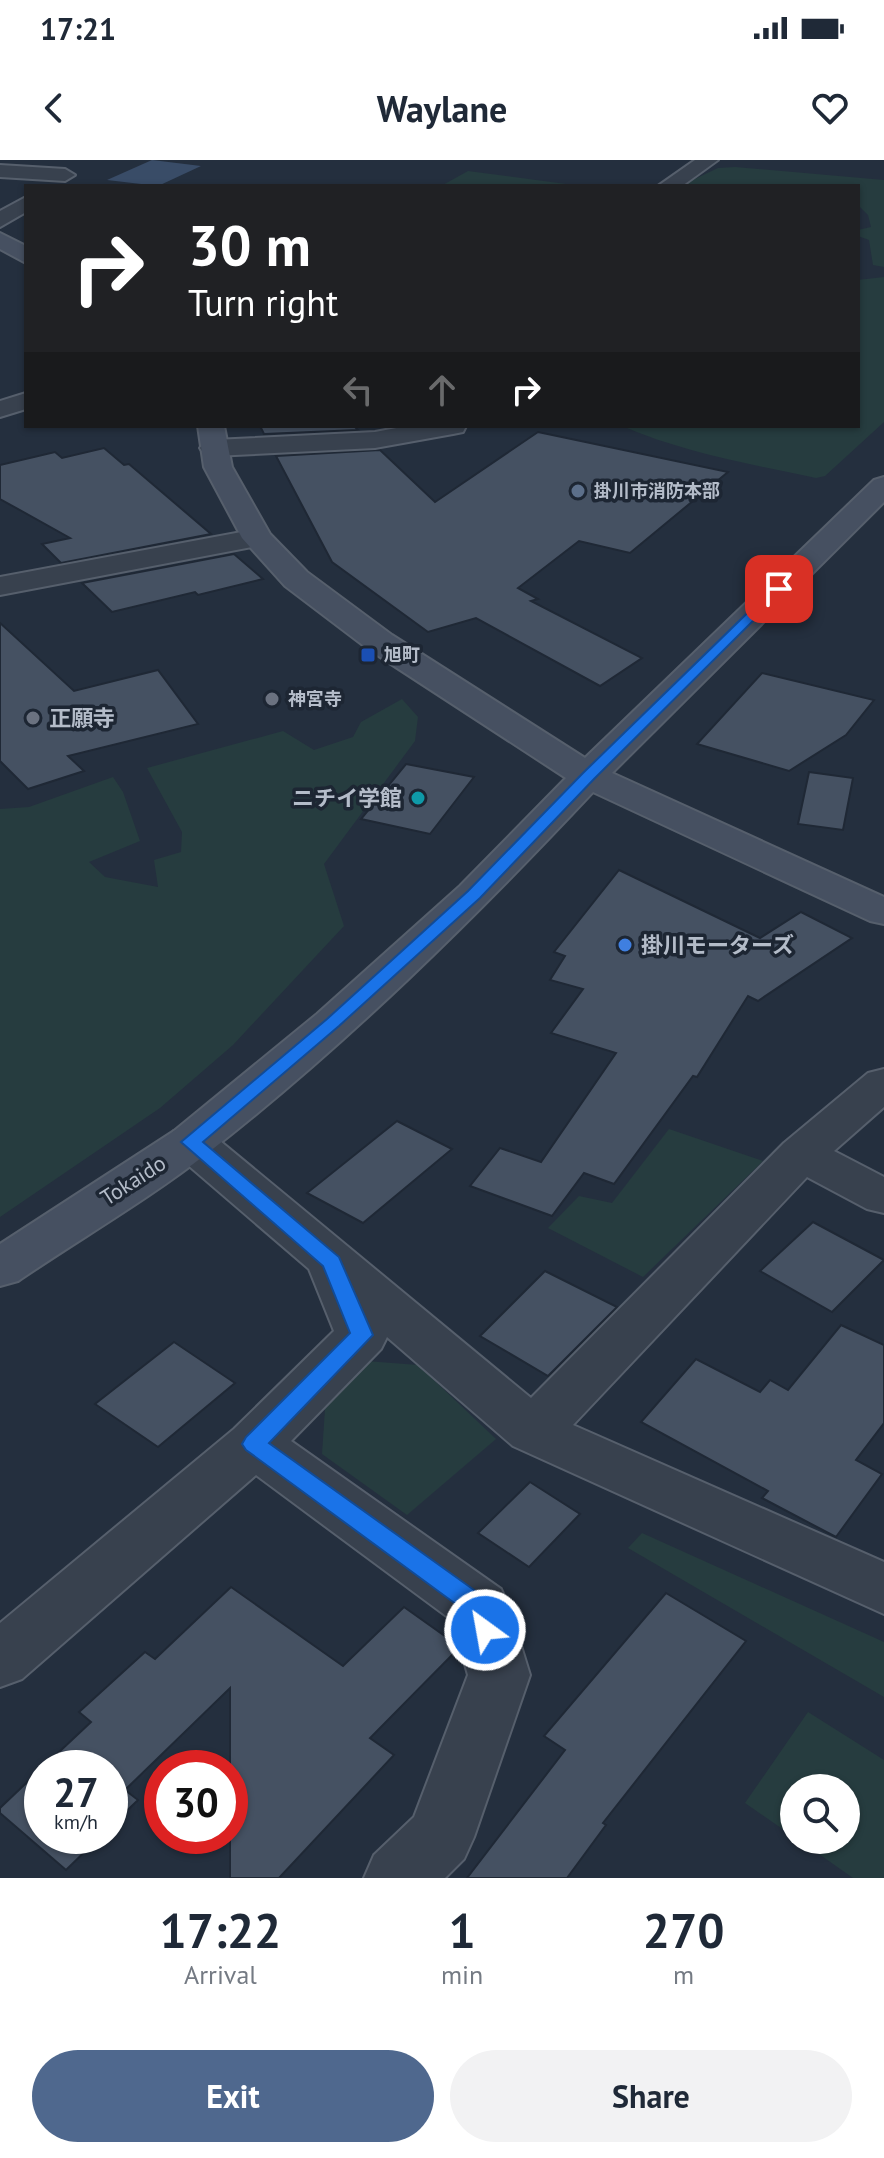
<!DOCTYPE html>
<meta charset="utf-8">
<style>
:root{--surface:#fff;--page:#f2f2f3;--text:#1f2937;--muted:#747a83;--accent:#4f688e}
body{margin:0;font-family:"PT Sans","Noto Sans JP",sans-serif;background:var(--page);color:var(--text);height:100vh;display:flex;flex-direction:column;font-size:30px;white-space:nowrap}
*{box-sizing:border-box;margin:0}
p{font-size:26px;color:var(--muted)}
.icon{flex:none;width:44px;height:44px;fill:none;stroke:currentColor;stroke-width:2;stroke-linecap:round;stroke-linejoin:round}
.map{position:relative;height:1718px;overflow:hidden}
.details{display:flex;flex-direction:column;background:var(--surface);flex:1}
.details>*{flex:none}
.banner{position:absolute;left:24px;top:24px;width:836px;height:244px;border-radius:0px;box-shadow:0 2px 6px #0004;background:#202124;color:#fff;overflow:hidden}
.tools{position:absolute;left:780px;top:1614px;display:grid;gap:16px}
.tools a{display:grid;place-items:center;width:80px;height:80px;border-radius:50%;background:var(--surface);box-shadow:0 2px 6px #0004;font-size:40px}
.speed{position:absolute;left:24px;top:1590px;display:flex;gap:16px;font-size:40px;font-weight:700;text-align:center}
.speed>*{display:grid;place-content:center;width:104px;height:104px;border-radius:50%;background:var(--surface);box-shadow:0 2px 6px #0004;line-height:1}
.speed small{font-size:20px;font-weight:400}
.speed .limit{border:12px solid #d22;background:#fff;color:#111}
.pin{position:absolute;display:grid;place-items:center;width:68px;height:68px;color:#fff;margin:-34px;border-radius:16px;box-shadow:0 4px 12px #0006}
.me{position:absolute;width:88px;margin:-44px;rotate:328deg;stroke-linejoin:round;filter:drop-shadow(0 0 6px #0008)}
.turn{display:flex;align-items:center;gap:28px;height:168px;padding:0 32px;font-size:36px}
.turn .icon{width:104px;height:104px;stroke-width:2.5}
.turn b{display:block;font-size:56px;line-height:68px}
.lanes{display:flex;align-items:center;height:76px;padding:0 32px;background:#0003;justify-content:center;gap:40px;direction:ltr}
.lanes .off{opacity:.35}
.eta{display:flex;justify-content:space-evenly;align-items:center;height:136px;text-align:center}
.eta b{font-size:48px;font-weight:800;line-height:56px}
.primary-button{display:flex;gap:16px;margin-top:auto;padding:16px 32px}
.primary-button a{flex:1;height:92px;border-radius:48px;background:var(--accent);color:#fff;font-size:32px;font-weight:800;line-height:92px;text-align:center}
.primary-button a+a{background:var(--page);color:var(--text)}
.status{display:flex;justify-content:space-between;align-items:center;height:56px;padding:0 40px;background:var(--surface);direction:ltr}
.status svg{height:22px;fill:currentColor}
header{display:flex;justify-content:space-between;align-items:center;height:104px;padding:0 32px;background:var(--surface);font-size:36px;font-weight:800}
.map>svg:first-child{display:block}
</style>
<div class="status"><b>17:21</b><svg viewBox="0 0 49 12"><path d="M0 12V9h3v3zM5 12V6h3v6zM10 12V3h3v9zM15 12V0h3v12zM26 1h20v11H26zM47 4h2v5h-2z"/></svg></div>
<header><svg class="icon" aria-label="back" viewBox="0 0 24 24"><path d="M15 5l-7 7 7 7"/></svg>Waylane<svg class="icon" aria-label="heart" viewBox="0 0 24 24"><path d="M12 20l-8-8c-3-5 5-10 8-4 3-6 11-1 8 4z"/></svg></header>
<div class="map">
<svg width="884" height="1718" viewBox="0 0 884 1718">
<rect width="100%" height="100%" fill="#242f3e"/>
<g fill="#263c3f">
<path d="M735,7L884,20V107L873,105L869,80L858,76V70L871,67L868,55L858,45V26H680L718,8Z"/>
<path d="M468,11L581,26H441Z"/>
<path d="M884,117V262L825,316L816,318C750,304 685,293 622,266H858V120Z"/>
<path d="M402,539L418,557L415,581L324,704L344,766L233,885L160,948L0,1057V649L29,647L113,617L123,632L140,681L89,702L105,717L158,727L154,700L181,692L182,672L147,608L283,571L314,590L353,577L361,562Z"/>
<path d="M669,969L763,1001L643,1117L548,1068L579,1036L612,1043Z"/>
<path d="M366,1201L418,1205L496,1279L407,1355L322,1294L325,1249Z"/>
<path d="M642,1373L884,1482V1537L628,1388Z"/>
<path d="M808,1552L884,1600V1718H853L799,1680H846V1628H794V1677L745,1643Z"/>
</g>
<path fill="#394c67" d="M152,0L201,6L158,26L107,20Z"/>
<g fill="#455162" stroke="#1f2835" stroke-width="2">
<path d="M260,266H354L358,270L264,274Z"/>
<path d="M538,272L728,312L630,393L579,381L518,428L538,439L531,441L642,498L600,526L476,458L428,472L332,402L276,296L380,290L435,342Z"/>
<path d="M104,288L124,305L129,304L211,374L61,403L42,384L70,378L0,339V305L55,292L62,298Z"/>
<path d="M234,394L263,419L198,435L195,432L112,452L82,423Z"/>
<path d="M0,463L74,531L158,510L198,564L68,596L84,611L28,629L0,601Z"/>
<path d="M762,513L874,540L846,575L789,611L697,584Z"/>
<path d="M406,604L474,617L430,674L361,659Z"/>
<path d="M809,612L853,618L843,670L798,664Z"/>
<path d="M619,710L760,778L801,752L852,778L758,841L748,836L697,917L693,916L614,1024L584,1013L552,1056L470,1026L500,988L541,1002L616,893L551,873L583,829L550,820L565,796L554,792Z"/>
<path d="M397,961L452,989L363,1063L307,1033Z"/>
<path d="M813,1062L884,1100L832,1152L760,1111Z"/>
<path d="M545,1111L617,1147L548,1216L480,1176Z"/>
<path d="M841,1165L884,1185V1263L856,1300L882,1314L836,1377L762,1338L768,1331L641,1262L696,1199L760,1232L770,1220L788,1230Z"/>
<path d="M174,1182L235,1223L158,1287L95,1244Z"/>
<path d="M530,1322L580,1354L529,1407L478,1373Z"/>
<path d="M231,1427L343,1506L404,1447L456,1484L458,1489L370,1578L394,1595L279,1718H230V1528L125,1630L138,1640L110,1667V1608H42L91,1562L79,1552L145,1492L155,1499Z"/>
<path d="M666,1433L746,1481L603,1663L606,1665L567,1718H467L565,1590L544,1576Z"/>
<path d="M42,1608V1676H101L66,1710L0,1653V1648Z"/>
</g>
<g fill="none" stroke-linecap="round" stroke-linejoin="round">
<g stroke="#565f6c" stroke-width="4">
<g id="street">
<path d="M695,0H718L682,26H658Z"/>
<path d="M0,5L65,9L75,15L65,21L0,17Z"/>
<path d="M26,37V52L0,67V51Z"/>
<path d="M26,233V249L0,257V241Z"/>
<path d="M407,266H466L463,272L453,274L375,288L214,296L204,294L200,288L204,282L214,280L375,272Z"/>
<path d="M257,369L268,372L272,378L268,384L0,435V417Z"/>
<path d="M884,909V947L834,991L884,1017V1053L867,1049L807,1017L573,1265L884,1402V1454L513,1286L387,1177L381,1189L291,1281L501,1429L509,1447L530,1515L474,1677L464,1699L445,1718H364L374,1695L414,1657L468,1515L453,1461L256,1315L22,1519L0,1527V1463L234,1269L334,1171L309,1109L174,993L167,982L174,971L191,967L208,971L531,1238L784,983L868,913Z"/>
</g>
</g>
<g stroke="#565f6c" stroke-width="4">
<g id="secondary">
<path d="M0,73L26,86V103L0,89Z"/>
<path d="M198,266H224L232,307L270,374L307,412L392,475L585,598L874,320L884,317V342L612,613L884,737V764L870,761L593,632C473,760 347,884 209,992C149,1039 81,1078 18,1121L0,1126V1084L174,971L317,854L460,726L566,618L368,489L285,426L242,378L204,307Z"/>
</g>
</g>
<use href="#street" fill="#38414e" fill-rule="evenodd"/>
<use href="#secondary" fill="#465061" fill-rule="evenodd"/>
</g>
<path fill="#1a73e8" stroke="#114b97" stroke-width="2" d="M774,427L785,429L594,619L480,738L339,866L203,982L339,1097L373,1175L269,1283L488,1440L498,1470L494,1477L485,1481L476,1477L468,1453L246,1290L242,1284L246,1277L350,1173L323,1106L181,982L327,859L468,731L583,613Z"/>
<circle fill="#5c6f8a" stroke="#1d2633" stroke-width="3" cx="578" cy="331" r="8"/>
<rect fill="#1a4fb4" stroke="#1d2633" stroke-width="3" x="360" y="487" width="16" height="16" rx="4"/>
<g fill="#6b7280" stroke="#1d2633" stroke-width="3">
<circle cx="272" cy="539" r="8"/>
<circle cx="33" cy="558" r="8"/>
</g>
<circle fill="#0f9aa8" stroke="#1d2633" stroke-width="3" cx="418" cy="638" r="8"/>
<circle fill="#3f7fe0" stroke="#1d2633" stroke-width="3" cx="625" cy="785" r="8"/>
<g text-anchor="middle" stroke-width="7" stroke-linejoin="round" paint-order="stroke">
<g font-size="18" font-weight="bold" fill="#b4bcc9" stroke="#1d2633" text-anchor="start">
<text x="594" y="337">掛川市消防本部</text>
<text x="384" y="501">旭町</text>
<text x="288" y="545">神宮寺</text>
</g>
<g font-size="22" font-weight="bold" fill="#b4bcc9" stroke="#1d2633" text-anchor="start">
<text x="49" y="566">正願寺</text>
<text x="402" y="646" text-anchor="end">ニチイ学館</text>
<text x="641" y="793">掛川モーターズ</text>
</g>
<g font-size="22" fill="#b4bcc9" stroke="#1d2633">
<text transform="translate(133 1020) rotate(-33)" y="8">Tokaido</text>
</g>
</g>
</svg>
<div class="tools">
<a><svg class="icon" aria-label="search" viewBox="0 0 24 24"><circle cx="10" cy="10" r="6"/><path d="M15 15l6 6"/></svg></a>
</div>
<div class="speed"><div>27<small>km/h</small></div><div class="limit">30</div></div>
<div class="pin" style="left:779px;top:429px;background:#d93025"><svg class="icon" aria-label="arrive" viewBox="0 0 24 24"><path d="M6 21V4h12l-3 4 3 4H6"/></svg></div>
<svg class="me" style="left:485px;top:1470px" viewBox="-20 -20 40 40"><circle r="17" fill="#1a73e8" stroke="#fff" stroke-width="3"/><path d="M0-11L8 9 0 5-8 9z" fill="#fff"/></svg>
<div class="banner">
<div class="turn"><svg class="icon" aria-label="right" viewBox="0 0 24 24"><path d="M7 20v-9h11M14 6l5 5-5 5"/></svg><div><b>30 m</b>Turn right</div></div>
<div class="lanes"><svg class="icon off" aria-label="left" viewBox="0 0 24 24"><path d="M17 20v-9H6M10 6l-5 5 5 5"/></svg><svg class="icon off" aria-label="ahead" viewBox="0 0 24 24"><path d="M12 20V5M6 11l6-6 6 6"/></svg><svg class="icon" aria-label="right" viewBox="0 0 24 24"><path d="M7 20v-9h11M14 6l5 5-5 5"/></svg></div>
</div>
</div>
<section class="details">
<div class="eta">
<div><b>17:22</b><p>Arrival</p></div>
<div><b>1</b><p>min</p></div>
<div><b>270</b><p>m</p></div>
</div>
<div class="primary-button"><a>Exit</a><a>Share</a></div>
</section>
